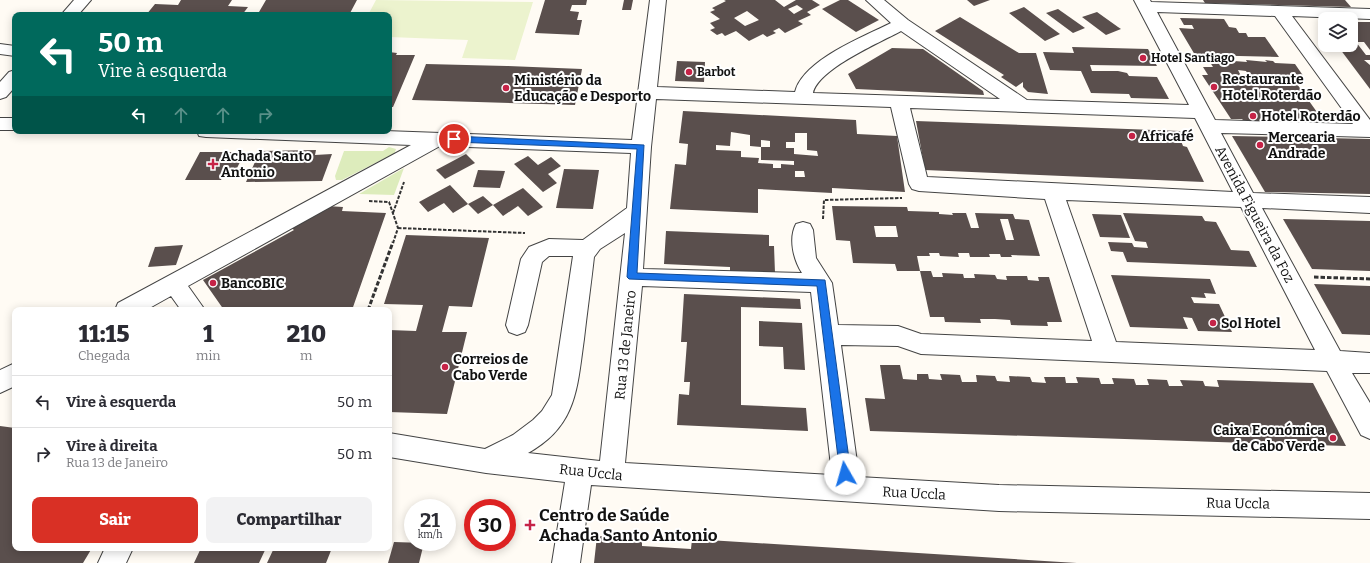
<!DOCTYPE html>
<html lang="pt">
<meta charset="utf-8">
<style>
:root{--surface:#fff;--page:#f2f2f3;--text:#2b2b33;--muted:#7c7c81;--line:#e1e1e2;--accent:#d93025}
body{margin:0;font-family:Bitter,serif;background:var(--page);color:var(--text);height:100vh;display:flex;flex-direction:column;font-size:15px;white-space:nowrap}
*{box-sizing:border-box;margin:0}
p{font-size:13px;color:var(--muted)}
.icon{flex:none;width:22px;height:22px;fill:none;stroke:currentColor;stroke-width:2;stroke-linecap:round;stroke-linejoin:round}
.map{position:relative;flex:1;overflow:hidden}
.side{position:absolute;left:12px;top:307px;width:380px;height:244px;display:flex;flex-direction:column;background:var(--surface);border-radius:8px;box-shadow:0 2px 10px #0003}
.side>*{flex:none}
.hud{position:absolute;left:12px;top:12px;width:380px;height:122px;border-radius:8px;box-shadow:0 2px 10px #0003;background:#00695c;color:#fff;overflow:hidden}
.fabs{position:absolute;left:1318px;top:12px;display:grid;gap:8px}
.fabs a{display:grid;place-items:center;width:40px;height:40px;border-radius:8px;background:var(--surface);box-shadow:0 2px 10px #0003;font-size:20px}
.speed{position:absolute;left:404px;top:499px;display:flex;gap:8px;font-size:20px;font-weight:700;text-align:center}
.speed>*{display:grid;place-content:center;width:52px;height:52px;border-radius:50%;background:var(--surface);box-shadow:0 2px 10px #0003;line-height:1}
.speed small{font-size:10px;font-weight:400}
.speed .limit{border:6px solid #d22;background:#fff;color:#111}
.pin{position:absolute;display:grid;place-items:center;width:34px;height:34px;color:#fff;margin:-17px;border:2px solid #fff;border-radius:50%;box-shadow:0 1px 4px #0007}
.me{position:absolute;width:44px;margin:-22px;rotate:353deg;stroke-linejoin:round;filter:drop-shadow(0 0 3px #0008)}
.turn{display:flex;align-items:center;gap:14px;height:84px;padding:0 20px;font-size:18px}
.turn .icon{width:52px;height:52px;stroke-width:2.5}
.turn b{display:block;font-size:28px;line-height:34px}
.lanes{display:flex;align-items:center;height:38px;padding:0 20px;background:#0003;justify-content:center;gap:20px;direction:ltr}
.lanes .off{opacity:.35}
.eta{display:flex;justify-content:space-evenly;align-items:center;height:68px;text-align:center}
.eta b{font-size:24px;font-weight:800;line-height:28px}
.action{display:flex;gap:8px;margin-top:auto;padding:8px 20px}
.action a{flex:1;height:46px;border-radius:8px;background:var(--accent);color:#fff;font-size:16px;font-weight:800;line-height:46px;text-align:center}
.action a+a{background:var(--page);color:var(--text)}
ul{padding:0;list-style:none}
li{display:flex;align-items:center;gap:12px;height:52px;padding:0 20px;border-top:1px solid var(--line)}
li div{flex:1}
li b{display:block;font-size:15px}
li em{font-style:normal}
.map>svg:first-child{display:block}
</style>
<div class="map">
<svg width="1370" height="563" viewBox="0 0 1370 563">
<rect width="100%" height="100%" fill="#fffbf4"/>
<g fill="#ddecbc">
<path d="M389,147L396,149L394,155L387,157L342,180H336L335,176L344,151H383Z"/>
<path d="M404,168L394,195L359,194Z"/>
</g>
<path fill="#ecf3ce" d="M376,0L533,2L515,60L462,58L468,40L389,37V15H368Z"/>
<g fill="#5a4f4d" fill-rule="evenodd">
<path d="M181,0H232L228,6L248,7L242,15H146L155,4L178,5Z"/>
<path d="M266,0H357L349,15H268L269,13L259,12Z"/>
<path d="M545,0H587L586,5H572L570,11L579,12L577,20H582L579,35L535,33Z"/>
<path d="M624,0H633L631,10H622Z"/>
<path d="M724,0H775L784,7L796,0H812L820,5L807,12L811,15L798,21L803,24L785,33L779,28L773,31L776,33L767,37L763,34L749,41L736,31L725,36L722,33L717,35L710,30L715,28L710,23L720,19L710,12L715,10L712,8L726,1ZM797,5L803,9L794,14L788,9ZM747,11L759,20L745,26L734,18Z"/>
<path d="M840,0H848L879,20L856,32L822,9Z"/>
<path d="M967,0H990L974,6Z"/>
<path d="M1203,0H1345L1351,7L1205,3Z"/>
<path d="M1024,7L1049,26L1060,34L1045,41L1009,13Z"/>
<path d="M1058,9L1085,28L1073,33L1046,13Z"/>
<path d="M1097,12L1118,27L1121,29L1106,35L1082,17Z"/>
<path d="M960,17L1019,53H1036L1048,94L1028,92L1023,87V82L1016,87L1001,77L1004,75L935,31Z"/>
<path d="M1180,18L1224,19L1229,27L1236,28L1239,33H1246L1248,37H1265L1279,57L1195,55L1179,28L1194,29L1192,25H1184Z"/>
<path d="M1351,22H1370V50L1364,42H1356L1366,55H1370V60H1364L1370,65V89L1337,45H1351Z"/>
<path d="M1072,47L1148,49L1157,66L1090,65L1092,71H1118L1127,73L1129,76L1157,77L1169,99L1131,98L1129,94L1091,93L1081,71L1050,70L1043,52L1074,53Z"/>
<path d="M892,48L923,49L983,91L984,95L856,89L848,74Z"/>
<path d="M389,52L397,53L396,55H415L393,107H389Z"/>
<path d="M1208,59L1247,62L1246,60L1267,62L1265,60L1273,61L1275,63L1295,64L1304,77H1292L1324,122L1244,121L1242,119H1231L1202,75H1208L1203,67H1213ZM1238,70L1246,71L1249,76H1241Z"/>
<path d="M677,61L705,62L704,82L675,81Z"/>
<path d="M426,64L507,66L582,69L575,105L412,100Z"/>
<path d="M683,111L856,120L857,134L897,136L905,192L832,188V193L758,189V213L670,209L675,164L686,165L688,144L679,143ZM731,132L750,135V146L761,147V140L770,141V147H761V160L794,161V165L781,164V168H773V164L758,163L759,158L741,157V151L716,150V145L730,146ZM795,133H807V150L817,151L818,156L794,154V148H786V142H795ZM795,171H804L805,177H795Z"/>
<path d="M916,121L1180,131L1184,141H1181L1183,146L1187,147L1204,182L925,170Z"/>
<path d="M1232,136L1370,139V194L1265,192Z"/>
<path d="M316,150L315,155L332,154L322,181L246,182L260,151Z"/>
<path d="M200,152H245L236,170H226L221,180H185Z"/>
<path d="M466,154L475,163L445,179L436,170Z"/>
<path d="M528,156L538,165L551,157L561,166L548,174L557,183L543,192L514,164Z"/>
<path d="M564,169L599,170L593,209L556,208Z"/>
<path d="M478,170L505,171L500,188L473,187Z"/>
<path d="M450,185L468,204L453,213L444,203L428,212L419,202Z"/>
<path d="M523,188L543,207L528,216L518,206L503,216L493,205Z"/>
<path d="M483,196L493,205L478,214L468,204Z"/>
<path d="M327,206L343,207L342,211L386,213L352,310H224L203,280L294,230L290,227Z"/>
<path d="M832,206L907,207L908,211L939,212V214L953,215L952,213H966L971,228H979L975,213L1013,214L1015,219L1029,220L1040,256L1011,255L1012,257H1001L1000,254H989L990,257H970L969,253H958L959,257L940,256L939,253H929L930,256H917L920,271H897L895,264L853,263L850,241L836,240ZM1000,219H1008L1014,240H1006ZM874,226H896L898,237H876Z"/>
<path d="M1123,213L1202,216L1205,221L1216,222L1231,250L1249,251L1257,267L1127,262L1123,252L1111,251L1108,242L1132,243L1134,247L1148,248L1146,242L1135,241Z"/>
<path d="M1092,214L1121,215L1130,238L1100,237Z"/>
<path d="M1283,219L1370,221V271L1312,269Z"/>
<path d="M666,231L769,235V246H774L775,273L730,271V267L664,264Z"/>
<path d="M406,235L489,238L472,307L449,306L442,332H467L447,414L389,412V330L416,331L423,305L384,304Z"/>
<path d="M183,245L176,265L148,267L155,247Z"/>
<path d="M920,271H931L933,277H943L942,273L963,274L964,278H975L974,274L995,275L997,279L1007,280L1006,276H1027L1028,280L1039,281L1038,277H1049L1062,322H1047L1048,326L1011,325L1010,320L995,319H980L981,323L945,322L944,317H930Z"/>
<path d="M1111,275L1210,279L1216,294L1204,293L1206,298L1191,297L1194,303L1219,304L1232,332L1198,331L1192,318L1183,317L1188,329L1130,327Z"/>
<path d="M1314,284L1370,286V335L1342,334Z"/>
<path d="M684,294L800,299L801,309L741,307V405L806,408L808,431L677,425L679,394L689,395L690,382H684L687,342H681Z"/>
<path d="M759,321L802,323L805,370L784,369L783,347L759,346Z"/>
<path d="M880,365H900L903,379L917,380V374H928L929,379L942,380L940,374L960,375L962,382H977L976,375L995,376L997,381L1010,382L1009,376L1030,377L1032,382L1046,383L1044,377H1065L1066,383H1078L1076,377L1099,378L1101,384H1114L1112,378L1134,379L1136,385H1149L1147,379L1167,380L1169,386H1183L1180,380L1203,381L1205,386L1219,387L1217,380L1313,383L1346,446L870,431L865,398L885,399Z"/>
<path d="M0,426L15,428V548H92L83,563H0Z"/>
<path d="M597,536L642,538V546L691,549L692,539L1077,563H594Z"/>
<path d="M394,542L424,543L419,563H388Z"/>
<path d="M201,548H266L259,563H194Z"/>
<path d="M274,548H332L326,563H267Z"/>
</g>
<g fill="none" stroke-linecap="round" stroke-linejoin="round">
<g stroke="#444" stroke-width="2">
<g id="minor">
<path d="M74,0H91L78,15H61Z"/>
<path d="M650,0H666L657,87L795,92C803,60 863,37 891,23L866,0H884L908,20L1027,100L1189,105L1134,0H1150L1151,2L1370,9V19L1292,16L1370,120V137L1221,133L1253,193L1370,197V213L1262,208L1340,351L1370,353V373H1352L1370,403V439L1361,435L1327,371L921,354L898,346L841,345L859,477L999,485L1370,493V519L999,511L591,485L580,563H552L565,482L486,473L389,457V433L485,449L513,435L533,420L542,411L552,395L573,256H549L542,262L528,325L525,332L517,335L509,332L506,325L521,259L529,247L549,239L583,240L627,208L631,153L440,146L188,286L205,310H181L171,296L146,310H115L118,303L411,145L206,137L199,136L197,131H385L632,140ZM1157,12L1275,16L1353,124L1215,120ZM901,31L1000,99L813,93C818,69 879,43 901,31ZM656,99L891,107L909,184L912,189L919,191L1045,199L1092,341L921,334L898,326L838,325L832,283L816,258L813,230L810,224L803,222L796,224C788,239 794,261 802,273L643,269L651,147ZM910,108L1195,118L1233,192L927,177ZM1066,200L1241,207L1315,350L1116,342ZM625,233L600,461L528,453C577,426 577,388 584,339C587,312 591,284 594,257L600,249ZM642,286L811,292L832,475L625,463Z"/>
<path d="M0,44L15,46V56L0,54Z"/>
<path d="M15,70V87L6,97L0,99V82L9,72Z"/>
<rect x="0" y="118" width="15" height="12"/>
<path d="M15,363V386L0,393V370Z"/>
<path d="M105,548H133L126,563H98Z"/>
</g>
</g>
<g stroke="#333" stroke-width="2" stroke-dasharray="3.5 1.5" stroke-linecap="butt">
<path d="M369,201L389,202L398,228L393,243"/>
<path d="M393,213L404,182"/>
<path d="M823,219L824,200L902,198"/>
<path d="M398,228L525,233"/>
</g>
<g stroke="#333" stroke-width="3" stroke-dasharray="4.5 2" stroke-linecap="butt">
<path d="M1314,277L1370,279"/>
<path d="M368,310L393,242"/>
</g>
<use href="#minor" fill="#fff" fill-rule="evenodd"/>
</g>
<path fill="#1a73e8" stroke="#114b97" d="M454,136L644,145L637,273L825,280L851,474L849,477L845,479L841,477L840,474L817,286L629,279L627,277L637,149L454,142L451,139Z"/>
<g fill="#c62347" stroke="#fff" stroke-width="1.5">
<circle cx="1143" cy="58" r="4"/>
<circle cx="689" cy="72" r="4"/>
<circle cx="1214" cy="87" r="4"/>
<circle cx="506" cy="88" r="4"/>
<circle cx="1253" cy="116" r="4"/>
<circle cx="1132" cy="136" r="4"/>
<circle cx="1260" cy="145" r="4"/>
<path d="M211 158h4v4h4v4h-4v4h-4v-4h-4v-4h4z"/>
<circle cx="213" cy="283" r="4"/>
<circle cx="1213" cy="323" r="4"/>
<circle cx="445" cy="367" r="4"/>
<circle cx="1333" cy="438" r="4"/>
<path d="M528 519h4v4h4v4h-4v4h-4v-4h-4v-4h4z"/>
</g>
<g text-anchor="middle" stroke-width="4" stroke-linejoin="round" paint-order="stroke">
<g font-size="12" font-weight="bold" fill="#111" stroke="#fff" text-anchor="start">
<text x="1151" y="62">Hotel Santiago</text>
<text x="697" y="76">Barbot</text>
</g>
<g font-size="14" font-weight="bold" fill="#111" stroke="#fff" text-anchor="start">
<text x="1222" y="84">Restaurante<tspan x="1222" dy="16">Hotel Roterdão</tspan></text>
<text x="514" y="85">Ministério da<tspan x="514" dy="16">Educação e Desporto</tspan></text>
<text x="1261" y="121">Hotel Roterdão</text>
<text x="1140" y="141">Africafé</text>
<text x="1268" y="142">Mercearia<tspan x="1268" dy="16">Andrade</tspan></text>
<text x="221" y="161">Achada Santo<tspan x="221" dy="16">Antonio</tspan></text>
<text x="221" y="288">BancoBIC</text>
<text x="1221" y="328">Sol Hotel</text>
<text x="453" y="364">Correios de<tspan x="453" dy="16">Cabo Verde</tspan></text>
<text x="1325" y="435" text-anchor="end">Caixa Económica<tspan x="1325" dy="16">de Cabo Verde</tspan></text>
</g>
<g font-size="14" fill="#111" stroke="#fff">
<text transform="translate(1255 214) rotate(62)" y="5">Avenida Figueira da Foz</text>
<text transform="translate(625 345) rotate(-84)" y="5">Rua 13 de Janeiro</text>
<text transform="translate(591 472) rotate(6)" y="5">Rua Uccla</text>
<text transform="translate(914 493) rotate(3)" y="5">Rua Uccla</text>
<text transform="translate(1238 503) rotate(1)" y="5">Rua Uccla</text>
</g>
<g font-size="17" font-weight="bold" fill="#111" stroke="#fff" text-anchor="start">
<text x="539" y="521">Centro de Saúde<tspan x="539" dy="20">Achada Santo Antonio</tspan></text>
</g>
</g>
</svg>
<div class="fabs">
<a><svg class="icon" aria-label="layers" viewBox="0 0 24 24"><path d="M12 4l9 5-9 5-9-5zM3 14l9 5 9-5"/></svg></a>
</div>
<div class="speed"><div>21<small>km/h</small></div><div class="limit">30</div></div>
<div class="pin" style="left:454px;top:139px;background:#d93025"><svg class="icon" aria-label="arrive" viewBox="0 0 24 24"><path d="M6 21V4h12l-3 4 3 4H6"/></svg></div>
<svg class="me" style="left:845px;top:474px" viewBox="-20 -20 40 40"><circle r="19" fill="#fff"/><path d="M0-13L10 11 0 6-10 11z" fill="#1a73e8"/></svg>
<div class="hud">
<div class="turn"><svg class="icon" aria-label="left" viewBox="0 0 24 24"><path d="M17 20v-9H6M10 6l-5 5 5 5"/></svg><div><b>50 m</b>Vire à esquerda</div></div>
<div class="lanes"><svg class="icon" aria-label="left" viewBox="0 0 24 24"><path d="M17 20v-9H6M10 6l-5 5 5 5"/></svg><svg class="icon off" aria-label="ahead" viewBox="0 0 24 24"><path d="M12 20V5M6 11l6-6 6 6"/></svg><svg class="icon off" aria-label="ahead" viewBox="0 0 24 24"><path d="M12 20V5M6 11l6-6 6 6"/></svg><svg class="icon off" aria-label="right" viewBox="0 0 24 24"><path d="M7 20v-9h11M14 6l5 5-5 5"/></svg></div>
</div>
<section class="side">
<div class="eta">
<div><b>11:15</b><p>Chegada</p></div>
<div><b>1</b><p>min</p></div>
<div><b>210</b><p>m</p></div>
</div>
<ul>
<li><svg class="icon" aria-label="left" viewBox="0 0 24 24"><path d="M17 20v-9H6M10 6l-5 5 5 5"/></svg><div><b>Vire à esquerda</b></div><em>50 m</em></li>
<li><svg class="icon" aria-label="right" viewBox="0 0 24 24"><path d="M7 20v-9h11M14 6l5 5-5 5"/></svg><div><b>Vire à direita</b><p>Rua 13 de Janeiro</p></div><em>50 m</em></li>
</ul>
<div class="action"><a>Sair</a><a>Compartilhar</a></div>
</section>
</div>
